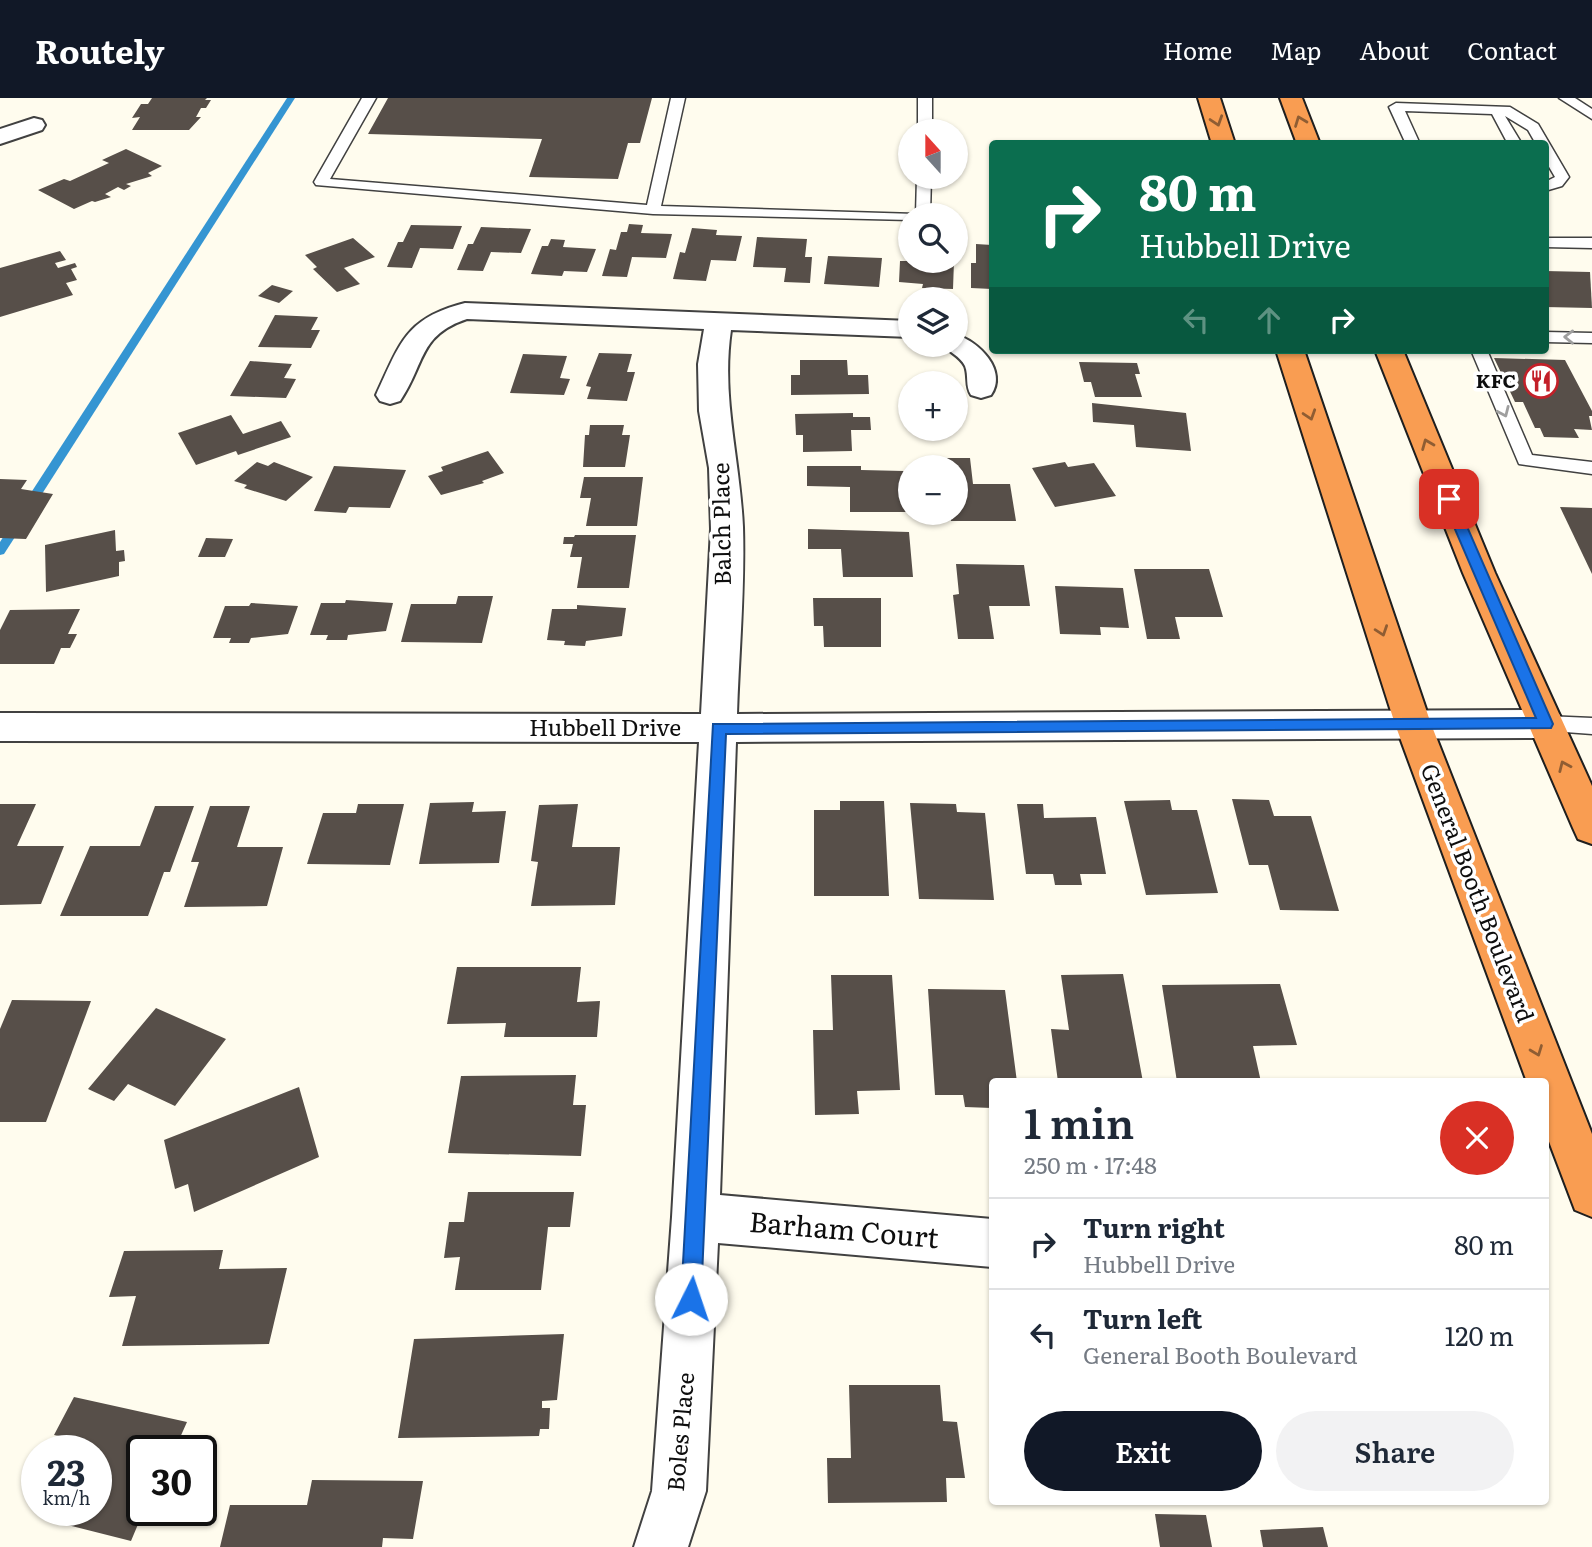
<!DOCTYPE html>
<meta charset="utf-8">
<style>
:root{--surface:#fff;--page:#f2f2f3;--text:#1f2937;--muted:#747a83;--line:#e0e1e3;--accent:#111827}
body{margin:0;font-family:Literata,serif;background:var(--page);color:var(--text);height:100vh;display:flex;flex-direction:column;font-size:26px;white-space:nowrap}
*{box-sizing:border-box;margin:0}
p{font-size:23px;color:var(--muted)}
.icon{flex:none;width:38px;height:38px;fill:none;stroke:currentColor;stroke-width:2;stroke-linecap:round;stroke-linejoin:round}
.map{position:relative;flex:1;overflow:hidden}
.side{position:absolute;left:989px;top:980px;width:560px;height:427px;display:flex;flex-direction:column;background:var(--surface);border-radius:7px;box-shadow:0 2px 5px #0004}
.side>*{flex:none}
.banner{position:absolute;left:989px;top:42px;width:560px;height:214px;border-radius:7px;box-shadow:0 2px 5px #0004;background:#0b6e4f;color:#fff;overflow:hidden}
.needle{width:46px;rotate:339deg}
.buttons{position:absolute;left:898px;top:21px;display:grid;gap:14px}
.buttons a{display:grid;place-items:center;width:70px;height:70px;border-radius:50%;background:var(--surface);box-shadow:0 2px 5px #0004;font-size:35px}
.speed{position:absolute;left:21px;top:1337px;display:flex;gap:14px;font-size:35px;font-weight:700;text-align:center}
.speed>*{display:grid;place-content:center;width:91px;height:91px;border-radius:50%;background:var(--surface);box-shadow:0 2px 5px #0004;line-height:1}
.speed small{font-size:18px;font-weight:400}
.speed .limit{border:4px solid #111;border-radius:10px;background:#fff;color:#111}
.pin{position:absolute;display:grid;place-items:center;width:60px;height:60px;color:#fff;margin:-30px;border-radius:14px;box-shadow:0 4px 10px #0006}
.me{position:absolute;width:77px;margin:-38px;rotate:4deg;stroke-linejoin:round;filter:drop-shadow(0 0 5px #0008)}
.turn{display:flex;align-items:center;gap:24px;height:147px;padding:0 35px;font-size:32px}
.turn .icon{width:91px;height:91px;stroke-width:2.5}
.turn b{display:block;font-size:49px;line-height:60px}
.lanes{display:flex;align-items:center;height:66px;padding:0 35px;background:#0003;justify-content:center;gap:35px;direction:ltr}
.lanes .off{opacity:.35}
.round{display:grid;place-items:center;flex:none;width:74px;height:74px;border-radius:37px;background:var(--page)}
.summary{display:flex;align-items:center;justify-content:space-between;height:119px;padding:0 35px}
h1{font-size:42px;font-weight:600;line-height:52px}
.primary-button{display:flex;gap:14px;margin-top:auto;padding:14px 35px}
.primary-button a{flex:1;height:80px;border-radius:42px;background:var(--accent);color:#fff;font-size:28px;font-weight:600;line-height:80px;text-align:center}
.primary-button a+a{background:var(--page);color:var(--text)}
ul{padding:0;list-style:none}
li{display:flex;align-items:center;gap:21px;height:91px;padding:0 35px;border-top:2px solid var(--line)}
li div{flex:1}
li b{display:block;font-size:26px}
li em{font-style:normal}
header{display:flex;align-items:center;gap:42px;box-sizing:border-box;height:98px;padding:0 35px;background:var(--accent);color:#fff}
header strong{font-size:33px}
nav{display:flex;gap:38px;margin-inline-start:auto;font-size:24px}
.map>svg:first-child{display:block}
</style>
<header>
<strong>Routely</strong>
<nav><a>Home</a><a>Map</a><a>About</a><a>Contact</a></nav>
</header>
<div class="map">
<svg width="1592" height="1449" viewBox="0 0 1592 1449">
<rect width="100%" height="100%" fill="#fffcee"/>
<g fill="none" stroke-linecap="round" stroke-linejoin="round">
<g fill="#3595d2" fill-rule="evenodd">
<path d="M287,0H295L33,410H25V404Z"/>
<path d="M18,421L24,425L4,456L0,457V444L14,422Z"/>
</g>
</g>
<g fill="#574f49">
<path d="M152,0H207L205,2H211L206,10H201L196,19H201L189,32H132L140,19L132,20L141,6H148Z"/>
<path d="M388,0H652L640,45H628L618,81L529,79L542,41L368,36Z"/>
<path d="M126,51L162,68L148,75L152,78L126,86L131,88L124,92L118,89L105,96L111,99L95,104L92,103L74,111L38,92L64,81L70,83L109,65L102,62Z"/>
<path d="M629,126L643,127L641,135L672,136L666,160L632,159L627,179L602,178L610,151L616,152L621,134H627Z"/>
<path d="M411,127L462,128L453,151L420,150L412,170L387,169L398,144H403Z"/>
<path d="M481,129L531,131L521,155L491,154L483,173L457,172L468,146H473Z"/>
<path d="M692,130L717,132L716,137L742,138L736,163L711,162L706,183L673,181L680,154L685,155Z"/>
<path d="M757,139L807,141L805,159H812L810,185L784,184L786,170L753,169Z"/>
<path d="M353,140L375,159L344,170L360,186L337,194L313,171L317,169L305,157Z"/>
<path d="M551,141L565,142L563,149L596,151L587,174L564,173L562,178L531,176L542,148H548Z"/>
<path d="M976,146L992,147V191L971,190V165H976Z"/>
<path d="M60,153L66,162L55,165L58,170L75,165L77,169L71,171L77,182L66,185L73,197L0,219V170Z"/>
<path d="M828,158L882,160L879,189L824,186Z"/>
<path d="M900,163H954L953,191L922,190L923,186L899,184Z"/>
<path d="M1545,173L1590,174L1592,210L1545,209Z"/>
<path d="M272,187L293,193L279,205L258,198Z"/>
<path d="M275,217L318,219L311,232H320L311,250L258,249Z"/>
<path d="M1079,252H1129L1131,256H1080Z"/>
<path d="M599,255L632,256L627,274H635L627,303L587,301L591,289L586,288Z"/>
<path d="M523,256L567,258L560,280L570,281L564,297L510,295Z"/>
<path d="M1494,260L1565,262L1592,313V318H1589L1592,332L1574,331L1579,340L1544,339L1540,330H1535L1523,304H1515Z"/>
<path d="M800,262H847L848,277H868L869,296L791,297V277H800Z"/>
<path d="M250,263L292,266L284,280L296,281L286,300L230,298Z"/>
<path d="M1079,264L1137,265L1140,276H1135L1142,299H1095L1091,284H1084Z"/>
<path d="M1092,305L1186,315L1191,353L1136,349L1134,327L1093,324Z"/>
<path d="M853,315V319H870L871,332H851L852,353L803,354V337H796L795,316Z"/>
<path d="M231,317L243,336L281,323L291,339L238,357L236,353L196,367L178,335Z"/>
<path d="M590,327H624L622,337H630L625,369H583L585,337H589Z"/>
<path d="M488,353L504,375L482,383L484,385L441,397L428,378L443,373L441,369Z"/>
<path d="M938,360H970L973,386H1010L1016,423H951L950,415H956V369H939Z"/>
<path d="M257,364L268,368L274,364L313,379L286,403L244,390L247,387L234,383Z"/>
<path d="M1065,364L1068,369L1094,365L1116,398L1055,409L1032,370Z"/>
<path d="M334,368L406,372L390,410L349,409L346,415L314,413Z"/>
<path d="M807,368H861V372L904,373L906,414H850V389L807,388Z"/>
<path d="M584,379H643L637,428H586L591,400H580Z"/>
<path d="M0,381L27,382L21,391L53,396L26,441L0,440Z"/>
<path d="M1560,409L1592,410V476Z"/>
<path d="M808,431L909,434L913,479H843L841,451H808Z"/>
<path d="M115,432L116,453L124,452L125,463L119,464V478L46,494L45,447Z"/>
<path d="M575,437H636L629,490H577L582,459H570L573,446H563L564,439H574Z"/>
<path d="M206,440L233,441L225,459H198Z"/>
<path d="M956,466L1024,467L1030,508H989L994,541H958L953,497L959,496Z"/>
<path d="M1134,471H1209L1223,519H1175L1180,541H1147Z"/>
<path d="M1055,488L1123,490L1129,530L1100,529L1101,537L1060,536Z"/>
<path d="M458,498H493L482,545L401,544L411,506H456Z"/>
<path d="M813,500H881V549H824L823,528H814Z"/>
<path d="M346,502L393,505L386,533L348,537L347,542H326L328,537H310L321,505H345Z"/>
<path d="M251,505L298,508L288,536L251,540L249,545H229L231,540H213L225,508H249Z"/>
<path d="M577,507L626,510L622,538L586,543L585,548L564,547L565,543L547,542L552,511H577Z"/>
<path d="M80,511L68,536H77L70,550H61L54,566H0V532L10,512Z"/>
<path d="M1232,701L1269,702L1274,718H1311L1339,813L1280,812L1268,767H1249Z"/>
<path d="M1170,702L1172,712H1197L1218,795L1146,797L1124,703Z"/>
<path d="M840,703H884L889,798H814V712H840Z"/>
<path d="M474,704L472,714L506,713L499,765L419,766L430,705Z"/>
<path d="M910,705L956,706L957,714L985,715L994,802L919,801Z"/>
<path d="M0,706H36L17,748H64L41,806L0,807Z"/>
<path d="M358,706H404L390,767L307,766L323,715H356Z"/>
<path d="M578,706L572,749H620L615,807L531,808L538,764L531,763L539,707Z"/>
<path d="M1017,706H1043L1044,720L1096,719L1106,776H1080L1082,787H1055L1053,776H1026Z"/>
<path d="M155,708H194L170,774H164L148,818H60L90,748H140Z"/>
<path d="M210,708H250L237,749H283L267,808L184,809L199,764H191Z"/>
<path d="M457,869H581L577,904L600,903L597,939H504L506,925L447,926Z"/>
<path d="M1123,876L1143,984H1058L1051,931L1069,932L1061,877Z"/>
<path d="M831,877H892L900,992L857,993L859,1016L815,1017L813,932H833Z"/>
<path d="M1280,886L1297,947L1253,948L1261,984H1177L1162,887Z"/>
<path d="M928,891L1005,892L1017,984H992V1010L965,1009L963,997H935Z"/>
<path d="M12,902L91,903L46,1024H0V931Z"/>
<path d="M156,910L226,941L175,1008L128,986L114,1003L88,991Z"/>
<path d="M576,977L573,1007H586L581,1058L448,1055L461,978Z"/>
<path d="M299,989L319,1059L194,1114L188,1086L175,1091L164,1042Z"/>
<path d="M468,1094H574L570,1129H548L541,1192H455L460,1159L444,1160L449,1124H464Z"/>
<path d="M223,1152L219,1171L287,1170L269,1246L122,1248L136,1198L109,1199L124,1153Z"/>
<path d="M564,1236L557,1302L542,1303V1310H550L549,1331H540L539,1338L398,1340L414,1241Z"/>
<path d="M849,1287H940L943,1323L957,1324L965,1380H946L947,1404L828,1405L827,1360H851Z"/>
<path d="M74,1299L187,1324L174,1353H142V1412H144L131,1443L44,1421L49,1412H96V1353H78L82,1343L54,1337Z"/>
<path d="M312,1382L423,1383L413,1441L383,1440L382,1449H220L230,1407H307Z"/>
<path d="M1405,1404H1451V1406L1406,1407Z"/>
<path d="M1155,1416L1206,1417L1212,1449H1160Z"/>
<path d="M1323,1429L1328,1449H1263L1260,1432Z"/>
</g>
<g fill="none" stroke-linecap="round" stroke-linejoin="round">
<g stroke="#414141" stroke-width="3">
<g id="lane">
<path d="M362,0H376L330,81L647,107L671,0H685L661,108L916,116L917,79H931L930,117H910V122L653,116L316,87L314,84Z"/>
<rect x="918" y="0" width="14" height="33"/>
<path d="M1559,0H1575L1592,11V21Z"/>
<path d="M1396,5L1510,9L1538,26L1569,79L1562,88L1545,93V84L1555,79L1545,62V46H1536L1528,32L1505,18L1522,46H1508L1492,16L1405,13L1420,46H1406L1389,9Z"/>
<path d="M1545,140H1592V150L1545,149Z"/>
<path d="M1545,234L1592,235V245L1545,244Z"/>
<path d="M1471,252H1487L1532,357L1592,364V376L1519,366Z"/>
<path d="M1546,618L1592,620V636L1538,632L1535,626L1538,620Z"/>
</g>
</g>
<g stroke="#414141" stroke-width="4">
<g id="street">
<path d="M34,20L42,22L45,27L42,32L0,46V31Z"/>
<path d="M465,205L910,223V239L731,232C721,300 740,361 743,429C745,491 739,554 737,616L1546,612L1559,616L1564,626L1559,636L1546,640L736,644L720,1097L992,1121V1169L718,1145L706,1393L688,1449H634L652,1393L672,1119L699,644L0,643V615L701,616L711,431L709,370L699,313L698,266L704,231L467,221C418,237 425,267 400,303L390,306L380,303L376,297C400,246 405,220 465,205Z"/>
<path d="M956,237C979,243 1008,273 991,297L981,300L971,297C965,288 969,278 965,268C960,258 950,255 943,247H956Z"/>
</g>
</g>
<g stroke="#1f1f1f" stroke-width="4">
<g id="highway">
<path d="M1198,0H1220L1235,46H1212Z"/>
<path d="M1280,0H1302L1320,46H1297Z"/>
<path d="M1276,252H1304L1431,626L1592,1036V1119L1575,1112L1545,1033V984H1527L1395,626Z"/>
<path d="M1375,252H1403L1495,475L1592,688V746L1578,741L1573,730L1463,475Z"/>
</g>
</g>
<use href="#lane" fill="#fff" fill-rule="evenodd"/>
<use href="#street" fill="#fff" fill-rule="evenodd"/>
<use href="#highway" fill="#f99d52" fill-rule="evenodd"/>
</g>
<defs><path id="oneway-chevron" d="M-2-3.5L2.5 0L-2 3.5" fill="none" stroke-width="1.6" stroke-linecap="round" stroke-linejoin="round" transform="scale(1.75)"/></defs>
<g stroke="#8f5d33">
<use href="#oneway-chevron" transform="translate(1217 23) rotate(72)"/>
<use href="#oneway-chevron" transform="translate(1300 23) rotate(-111)"/>
<use href="#oneway-chevron" transform="translate(1310 317) rotate(72)"/>
<use href="#oneway-chevron" transform="translate(1427 346) rotate(-112)"/>
<use href="#oneway-chevron" transform="translate(1382 533) rotate(71)"/>
<use href="#oneway-chevron" transform="translate(1564 668) rotate(-114)"/>
<use href="#oneway-chevron" transform="translate(1537 953) rotate(69)"/>
</g>
<g stroke="#9f9f9f">
<use href="#oneway-chevron" transform="translate(1569 239) rotate(-179)"/>
<use href="#oneway-chevron" transform="translate(1504 314) rotate(66)"/>
</g>
<path fill="#1a73e8" stroke="#114b97" stroke-width="2" d="M1449,396L1455,401L1553,626L1551,630L726,636L701,1201L698,1208L691,1211L684,1208L681,1201L713,626L1536,620L1442,401Z"/>
<defs>
<g id="restaurant-ring" transform="scale(1.75)"><circle r="9.5" fill="#fff" stroke="#c32029" stroke-width="1.5"/><path d="M-5-6h1v4h1v-4h1v4h1v-4h1v5L-1.5 .5V6h-2V.5L-5-1ZM5-6V6H3V1.5H1.5Q1.5-4 5-6Z" fill="#c32029"/></g>
</defs>
<g fill-rule="evenodd">
<use href="#restaurant-ring" x="1541" y="283"/>
</g>
<g text-anchor="middle" stroke-width="7" stroke-linejoin="round" paint-order="stroke">
<g font-size="19" font-weight="bold" fill="#0e0e0e" stroke="#fff" text-anchor="end">
<text x="1516" y="290">KFC</text>
</g>
<g font-size="23" fill="#0e0e0e" stroke="#fff">
<text transform="translate(722 426) rotate(-91)" y="8">Balch Place</text>
<text x="605" y="638">Hubbell Drive</text>
<text transform="translate(1477 795) rotate(69)" y="8">General Booth Boulevard</text>
<text transform="translate(681 1334) rotate(-85)" y="8">Boles Place</text>
</g>
<g font-size="28" fill="#0e0e0e" stroke="#fff">
<text transform="translate(844 1132) rotate(5)" y="10">Barham Court</text>
</g>
</g>
</svg>
<div class="buttons">
<a><svg class="needle" viewBox="-14 -14 28 28"><path d="M0-13l5 13h-10z" fill="#e53935"/><path d="M0 13l5-13h-10z" fill="#747a83"/></svg></a>
<a><svg class="icon" aria-label="search" viewBox="0 0 24 24"><circle cx="10" cy="10" r="6"/><path d="M15 15l6 6"/></svg></a>
<a><svg class="icon" aria-label="layers" viewBox="0 0 24 24"><path d="M12 4l9 5-9 5-9-5zM3 14l9 5 9-5"/></svg></a>
<a>+</a>
<a>−</a>
</div>
<div class="speed"><div>23<small>km/h</small></div><div class="limit">30</div></div>
<div class="pin" style="left:1449px;top:401px;background:#d93025"><svg class="icon" aria-label="arrive" viewBox="0 0 24 24"><path d="M6 21V4h12l-3 4 3 4H6"/></svg></div>
<svg class="me" style="left:691px;top:1201px" viewBox="-20 -20 40 40"><circle r="19" fill="#fff"/><path d="M0-13L10 11 0 6-10 11z" fill="#1a73e8"/></svg>
<div class="banner">
<div class="turn"><svg class="icon" aria-label="right" viewBox="0 0 24 24"><path d="M7 20v-9h11M14 6l5 5-5 5"/></svg><div><b>80 m</b>Hubbell Drive</div></div>
<div class="lanes"><svg class="icon off" aria-label="left" viewBox="0 0 24 24"><path d="M17 20v-9H6M10 6l-5 5 5 5"/></svg><svg class="icon off" aria-label="ahead" viewBox="0 0 24 24"><path d="M12 20V5M6 11l6-6 6 6"/></svg><svg class="icon" aria-label="right" viewBox="0 0 24 24"><path d="M7 20v-9h11M14 6l5 5-5 5"/></svg></div>
</div>
<section class="side">
<div class="summary"><div><h1>1 min</h1><p>250 m · 17:48</p></div><a class="round" style="background:#d93025;color:#fff"><svg class="icon" aria-label="close" viewBox="0 0 24 24"><path d="M6 6l12 12M18 6L6 18"/></svg></a></div>
<ul>
<li><svg class="icon" aria-label="right" viewBox="0 0 24 24"><path d="M7 20v-9h11M14 6l5 5-5 5"/></svg><div><b>Turn right</b><p>Hubbell Drive</p></div><em>80 m</em></li>
<li><svg class="icon" aria-label="left" viewBox="0 0 24 24"><path d="M17 20v-9H6M10 6l-5 5 5 5"/></svg><div><b>Turn left</b><p>General Booth Boulevard</p></div><em>120 m</em></li>
</ul>
<div class="primary-button"><a>Exit</a><a>Share</a></div>
</section>
</div>
